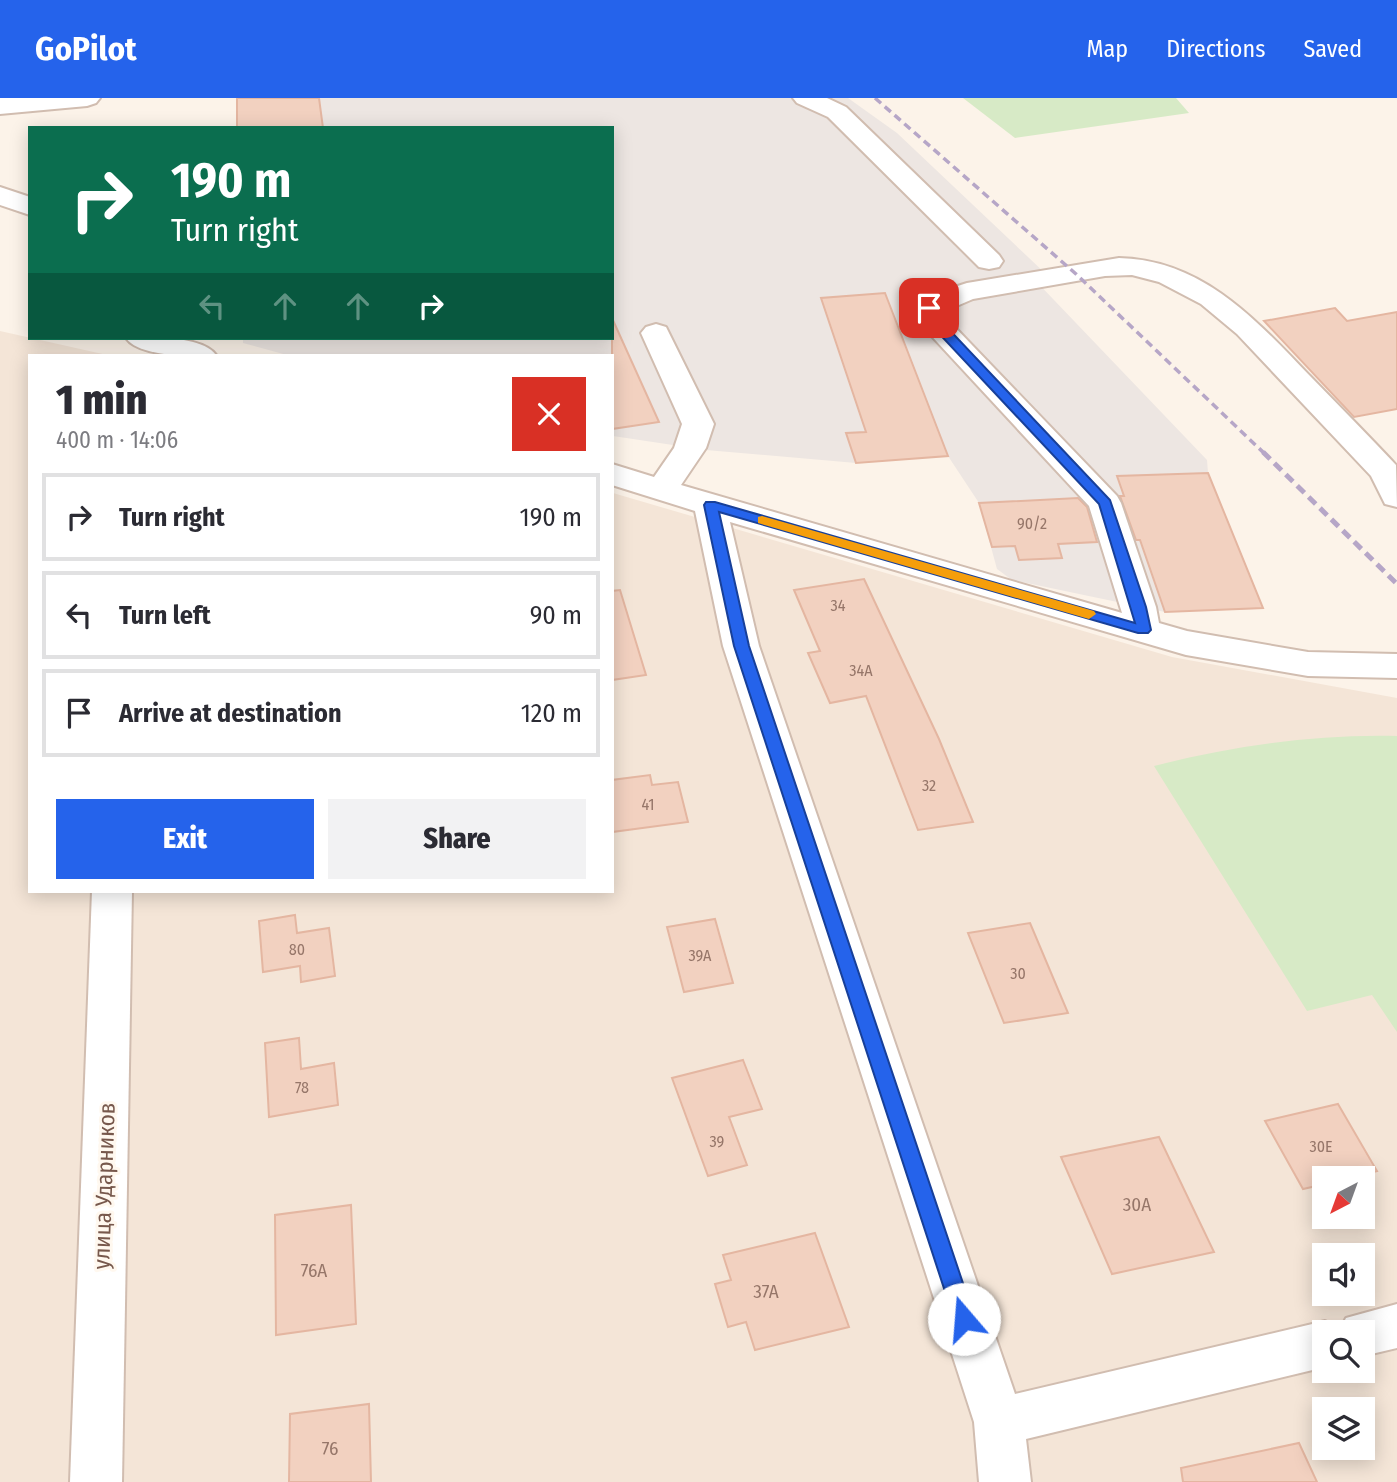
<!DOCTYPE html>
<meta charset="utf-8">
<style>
:root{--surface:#fff;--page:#f2f2f3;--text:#2b2b33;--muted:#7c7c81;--line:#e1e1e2;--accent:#2563eb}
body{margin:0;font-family:"Fira Sans Condensed",sans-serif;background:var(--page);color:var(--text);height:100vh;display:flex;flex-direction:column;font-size:26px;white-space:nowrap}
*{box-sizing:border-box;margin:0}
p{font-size:23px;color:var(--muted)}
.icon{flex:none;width:38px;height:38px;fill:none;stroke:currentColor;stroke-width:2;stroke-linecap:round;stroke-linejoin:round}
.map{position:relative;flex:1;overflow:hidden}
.side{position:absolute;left:28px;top:256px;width:586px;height:539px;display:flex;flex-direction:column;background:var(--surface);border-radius:0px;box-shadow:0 4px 18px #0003}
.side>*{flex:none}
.guide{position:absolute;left:28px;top:28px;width:586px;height:214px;border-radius:0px;box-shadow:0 4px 18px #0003;background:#0b6e4f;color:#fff;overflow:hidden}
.needle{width:46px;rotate:221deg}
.controls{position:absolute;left:1312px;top:1068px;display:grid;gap:14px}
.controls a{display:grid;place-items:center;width:63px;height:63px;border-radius:0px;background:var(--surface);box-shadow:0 4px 18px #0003;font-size:35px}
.pin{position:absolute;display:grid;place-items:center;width:60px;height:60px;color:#fff;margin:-30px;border-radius:14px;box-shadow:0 4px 10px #0006}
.me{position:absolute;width:77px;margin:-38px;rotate:342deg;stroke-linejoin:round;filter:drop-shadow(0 0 5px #0008)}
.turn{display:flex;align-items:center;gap:24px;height:147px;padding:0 28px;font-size:32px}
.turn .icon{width:91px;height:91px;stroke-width:2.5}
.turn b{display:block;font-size:49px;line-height:60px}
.lanes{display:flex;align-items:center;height:66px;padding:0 28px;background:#0003;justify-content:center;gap:35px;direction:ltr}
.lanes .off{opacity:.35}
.round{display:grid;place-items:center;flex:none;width:74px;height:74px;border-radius:0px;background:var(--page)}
.head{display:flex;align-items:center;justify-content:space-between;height:119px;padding:0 28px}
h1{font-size:42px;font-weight:800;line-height:52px}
.cta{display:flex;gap:14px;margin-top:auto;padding:14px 28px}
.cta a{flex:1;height:80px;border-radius:0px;background:var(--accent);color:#fff;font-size:28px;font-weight:800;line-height:80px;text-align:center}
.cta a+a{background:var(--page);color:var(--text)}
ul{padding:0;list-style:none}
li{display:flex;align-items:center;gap:21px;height:88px;margin:0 14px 10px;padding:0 14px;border:4px solid var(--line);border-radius:0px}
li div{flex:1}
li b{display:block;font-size:26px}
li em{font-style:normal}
header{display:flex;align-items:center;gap:42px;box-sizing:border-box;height:98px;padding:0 35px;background:var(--accent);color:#fff}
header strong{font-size:33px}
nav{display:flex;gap:38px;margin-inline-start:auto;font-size:24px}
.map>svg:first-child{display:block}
</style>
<header>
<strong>GoPilot</strong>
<nav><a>Map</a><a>Directions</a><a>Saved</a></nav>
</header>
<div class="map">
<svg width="1397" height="1384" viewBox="0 0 1397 1384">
<rect width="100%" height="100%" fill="#fcf3e9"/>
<path fill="#f4e5d7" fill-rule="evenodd" d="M0,233L107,257H30V793H612L613,395L1172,559L1397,600V1384H0ZM1325,1080H1363V1118H1325ZM1325,1157H1363V1195H1325ZM1325,1234H1363V1272H1325ZM1325,1311H1363V1349H1325Z"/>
<path fill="#ede6e2" d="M237,0H848L897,35L1047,177L1032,179L1207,362L1208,375L1256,511L1165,514L1012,482L997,471L979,405L948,358L856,365L706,352L613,338L612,257H287L243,245V240H292L280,242L312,240H612V30H237Z"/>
<g fill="#d7eac6">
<path d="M963,0H1176L1189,15L1015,40Z"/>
<path d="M1397,638V934L1372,897L1307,913L1154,668C1233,648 1315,636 1397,638Z"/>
</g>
<g fill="#f2d1c0" stroke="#e4b6a1" stroke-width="2">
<path d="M237,0H319L323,30H237Z"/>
<path d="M885,195L948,358L856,365L846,335L866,334L821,200Z"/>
<path d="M1335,210L1347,223L1397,214V311L1354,319L1264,223Z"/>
<path d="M612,220L659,324L612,331Z"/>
<path d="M1208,375L1263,510L1165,514L1140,442H1136L1120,398H1124L1117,378Z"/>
<path d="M1078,400L1087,409L1097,444L1058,446L1062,460L1019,462L1015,448L992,449L979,405Z"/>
<path d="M864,481L939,641L973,724L918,732L866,598L830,605L808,555L820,553L794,492Z"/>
<path d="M620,492L646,577L612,582V493Z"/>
<path d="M650,677L652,687L678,684L688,724L612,734V682Z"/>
<path d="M295,817L297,835L329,830L335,878L301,884L300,868L263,874L259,823Z"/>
<path d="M715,821L733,885L684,894L667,829Z"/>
<path d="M1030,825L1068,915L1004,925L968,835Z"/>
<path d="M299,940L301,971L334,965L338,1007L269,1019L265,945Z"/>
<path d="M743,962L762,1011L729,1019L747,1067L708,1078L672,980Z"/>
<path d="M1338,1006L1377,1073L1349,1080H1325V1086L1303,1091L1265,1023Z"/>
<path d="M1159,1039L1214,1154L1112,1176L1061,1059Z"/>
<path d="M351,1107L356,1226L276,1237L275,1117Z"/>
<path d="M815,1135L849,1229L755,1252L746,1224L728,1229L715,1186L731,1182L723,1157Z"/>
<path d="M369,1306L371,1384H289L290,1316Z"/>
<path d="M1299,1345L1317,1384H1183L1181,1370Z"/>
</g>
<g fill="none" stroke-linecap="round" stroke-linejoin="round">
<g stroke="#d1bdb0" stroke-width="4">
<g id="minor">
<path d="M0,0H100L96,5L87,8L0,16Z"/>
<path d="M793,0H827L846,9L999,157L1003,163L999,169L989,171L979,169L828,19L797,5Z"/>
<path d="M0,89L30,99V117L0,107Z"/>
<path d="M1119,160C1203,162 1256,222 1310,278C1339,308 1368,337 1396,367L1397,409L1385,406L1371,378L1237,236L1201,206L1159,184L1132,177L1105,178L973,201L945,213L948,222L1117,398L1121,405L1156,509L1159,525L1187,533L1308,554L1397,556V580L1308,578L1186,557L730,424L759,548L1015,1296L1325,1223L1341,1230L1346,1220L1397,1206V1250L1363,1258V1234H1325V1269L1026,1341L1031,1384H979L974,1324L723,548L695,413L612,387V366L654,379L674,350L682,326L641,235L646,229L656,226L666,229L714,326L706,350L681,387L1122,515L1089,408L925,231L914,210L930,197L967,185Z"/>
<path d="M126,240C148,239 202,237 216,257C194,258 140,260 126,240Z"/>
<path d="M92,793H132L122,1384H70Z"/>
</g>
</g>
<use href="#minor" fill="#fff" fill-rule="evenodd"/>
<path stroke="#b6a6c7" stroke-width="3.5" stroke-dasharray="8 5" stroke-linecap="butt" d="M875,0L1076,176L1265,356"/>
<path stroke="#b6a6c7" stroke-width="5" stroke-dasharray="10 6" stroke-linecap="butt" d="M1263,354L1397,486"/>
</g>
<path fill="#2563eb" stroke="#184099" stroke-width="2" d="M929,206L933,207L941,223L1110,402L1146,509L1151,532L1148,535H1138L719,414L749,548L975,1221L972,1227L964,1230L957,1227L954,1221L734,548L704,407L706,404H715L1135,525L1099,406L931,227L923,210Z"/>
<path fill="#f59e0b" d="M762,418L1094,513L1096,516L1089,521L758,425V419Z"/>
<g text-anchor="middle" stroke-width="6" stroke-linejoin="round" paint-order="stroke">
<g font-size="16" fill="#967669">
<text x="1032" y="431">90/2</text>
<text x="838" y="513">34</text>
<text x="861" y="578">34А</text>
<text x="929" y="693">32</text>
<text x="648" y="712">41</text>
<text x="297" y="857">80</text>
<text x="700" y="863">39А</text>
<text x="1018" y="881">30</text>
<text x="302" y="995">78</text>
<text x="717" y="1049">39</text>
<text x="1321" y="1054">30Е</text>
</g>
<g font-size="19" fill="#967669">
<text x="1137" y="1113">30А</text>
<text x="314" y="1179">76А</text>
<text x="766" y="1200">37А</text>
<text x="330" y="1357">76</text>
</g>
<g font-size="23" fill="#77584c" stroke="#fff8ef">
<text transform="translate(104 1088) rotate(-88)" y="8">улица Ударников</text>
</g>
</g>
</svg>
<div class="controls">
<a><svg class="needle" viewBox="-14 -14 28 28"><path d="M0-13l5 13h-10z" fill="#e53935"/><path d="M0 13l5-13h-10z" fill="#7c7c81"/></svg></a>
<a><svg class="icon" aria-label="sound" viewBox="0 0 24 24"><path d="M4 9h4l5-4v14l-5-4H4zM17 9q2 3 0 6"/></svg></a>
<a><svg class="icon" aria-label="search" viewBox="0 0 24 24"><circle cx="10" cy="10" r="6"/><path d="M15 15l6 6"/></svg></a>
<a><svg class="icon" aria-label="layers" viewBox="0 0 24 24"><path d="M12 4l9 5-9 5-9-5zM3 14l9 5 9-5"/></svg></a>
</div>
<div class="pin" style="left:929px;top:210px;background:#d93025"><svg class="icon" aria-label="arrive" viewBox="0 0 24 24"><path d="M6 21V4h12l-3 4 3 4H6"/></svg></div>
<svg class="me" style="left:964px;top:1221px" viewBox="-20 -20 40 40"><circle r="19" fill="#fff"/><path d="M0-13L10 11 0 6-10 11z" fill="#2563eb"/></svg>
<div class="guide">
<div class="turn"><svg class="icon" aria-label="right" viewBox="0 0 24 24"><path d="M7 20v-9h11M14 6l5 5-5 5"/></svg><div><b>190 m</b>Turn right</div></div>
<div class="lanes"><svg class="icon off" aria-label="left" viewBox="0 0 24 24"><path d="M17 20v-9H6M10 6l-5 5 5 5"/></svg><svg class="icon off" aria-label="ahead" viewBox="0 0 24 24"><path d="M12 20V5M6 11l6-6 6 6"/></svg><svg class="icon off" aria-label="ahead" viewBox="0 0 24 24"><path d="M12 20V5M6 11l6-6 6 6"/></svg><svg class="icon" aria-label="right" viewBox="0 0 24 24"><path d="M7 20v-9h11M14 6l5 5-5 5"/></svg></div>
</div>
<section class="side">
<div class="head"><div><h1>1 min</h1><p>400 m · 14:06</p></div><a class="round" style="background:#d93025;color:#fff"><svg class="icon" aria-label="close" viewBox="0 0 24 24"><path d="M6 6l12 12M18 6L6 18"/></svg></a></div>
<ul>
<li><svg class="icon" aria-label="right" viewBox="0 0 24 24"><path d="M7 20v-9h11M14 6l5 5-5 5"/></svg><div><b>Turn right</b></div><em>190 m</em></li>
<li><svg class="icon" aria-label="left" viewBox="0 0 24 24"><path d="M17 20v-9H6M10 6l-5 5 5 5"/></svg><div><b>Turn left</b></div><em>90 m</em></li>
<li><svg class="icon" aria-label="arrive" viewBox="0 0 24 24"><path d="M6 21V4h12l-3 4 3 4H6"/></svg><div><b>Arrive at destination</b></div><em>120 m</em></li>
</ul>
<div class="cta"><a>Exit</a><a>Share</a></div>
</section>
</div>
